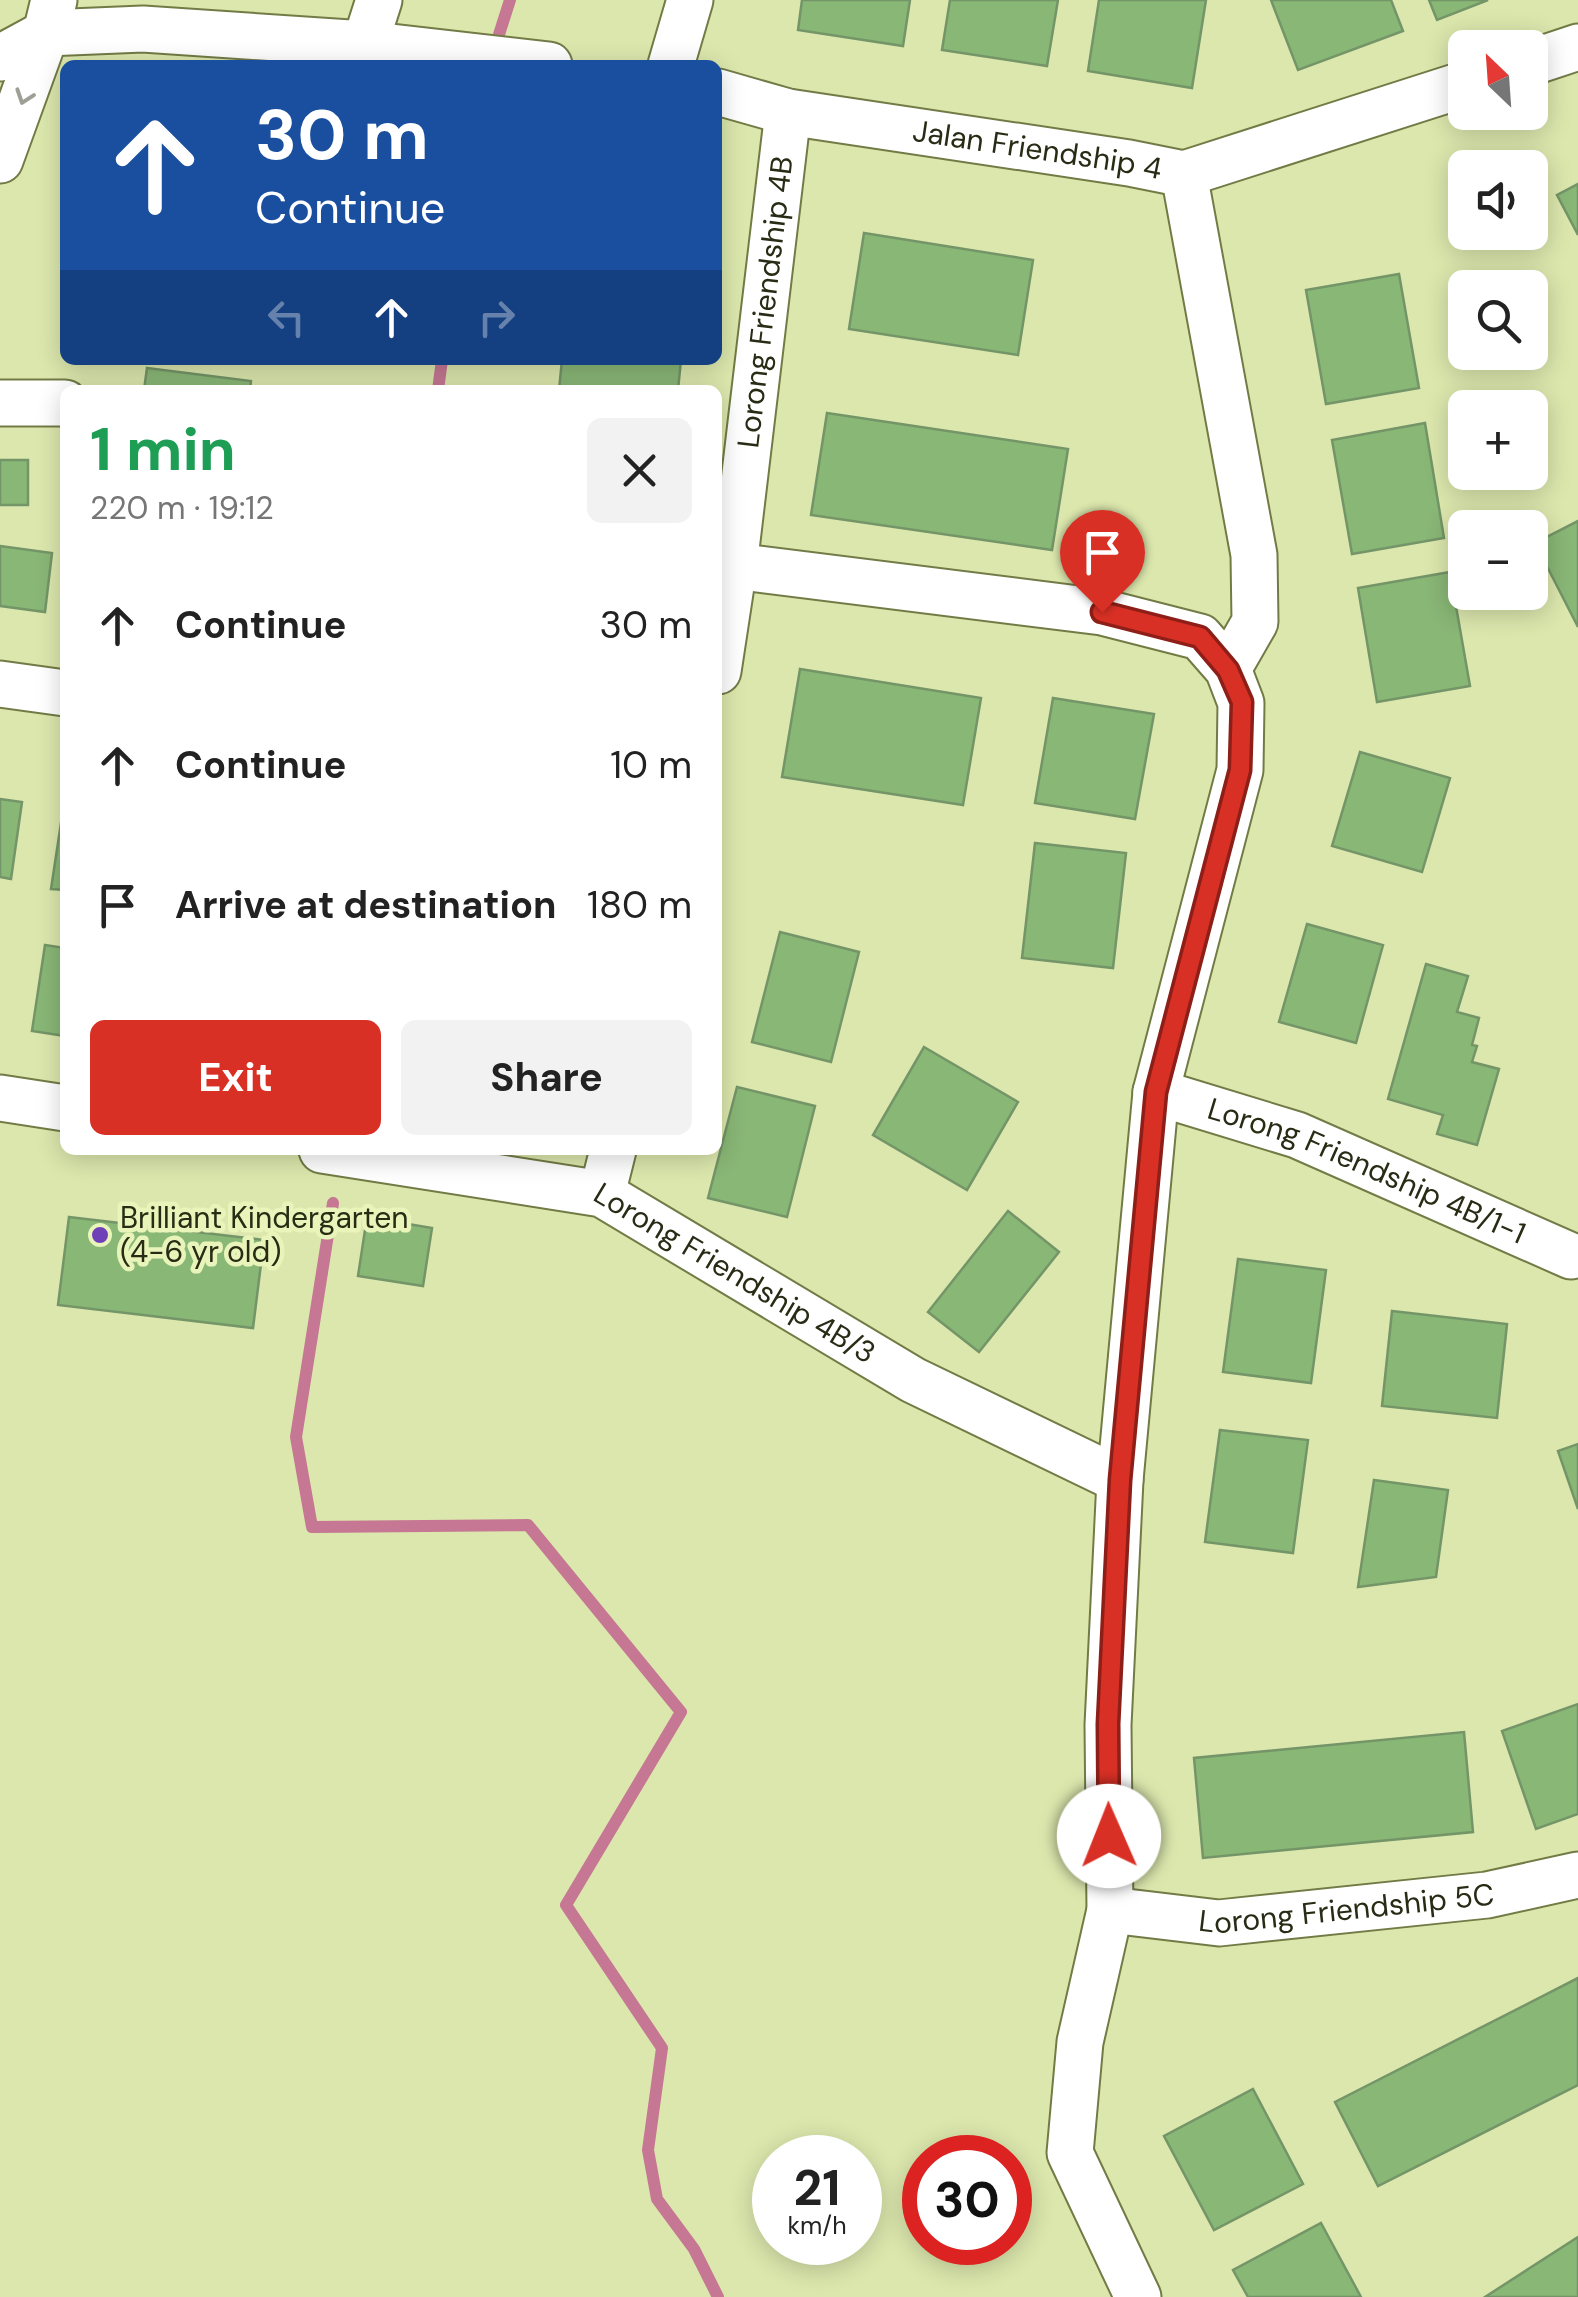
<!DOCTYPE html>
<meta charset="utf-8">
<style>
:root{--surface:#fff;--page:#f2f2f2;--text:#222;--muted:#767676;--accent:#d93025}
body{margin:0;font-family:"DM Sans",sans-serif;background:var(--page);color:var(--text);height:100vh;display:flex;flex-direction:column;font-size:38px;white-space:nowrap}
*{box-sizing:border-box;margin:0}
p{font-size:32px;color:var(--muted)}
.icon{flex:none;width:55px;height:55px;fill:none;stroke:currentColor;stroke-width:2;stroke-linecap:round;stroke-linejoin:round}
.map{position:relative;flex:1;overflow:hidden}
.details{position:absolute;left:60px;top:385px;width:662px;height:770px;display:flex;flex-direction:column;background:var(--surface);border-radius:15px;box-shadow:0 5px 25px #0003}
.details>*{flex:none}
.banner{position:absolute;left:60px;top:60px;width:662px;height:305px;border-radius:15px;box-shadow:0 5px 25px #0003;background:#1a4fa0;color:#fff;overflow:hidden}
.needle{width:65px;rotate:335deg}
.buttons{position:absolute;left:1448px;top:30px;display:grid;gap:20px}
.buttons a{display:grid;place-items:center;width:100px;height:100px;border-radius:15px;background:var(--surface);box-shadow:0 5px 25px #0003;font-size:50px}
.speed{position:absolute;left:752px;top:2135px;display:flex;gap:20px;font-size:50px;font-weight:700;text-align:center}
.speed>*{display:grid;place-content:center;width:130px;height:130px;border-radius:50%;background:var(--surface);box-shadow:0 5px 25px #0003;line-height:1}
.speed small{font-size:25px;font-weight:400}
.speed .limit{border:15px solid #d22;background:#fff;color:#111}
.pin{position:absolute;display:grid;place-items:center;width:85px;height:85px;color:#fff;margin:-102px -42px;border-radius:50% 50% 50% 0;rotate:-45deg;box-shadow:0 0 10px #0007}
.pin .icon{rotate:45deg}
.me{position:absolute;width:110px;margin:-55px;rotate:359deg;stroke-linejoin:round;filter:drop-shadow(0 0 8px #0008)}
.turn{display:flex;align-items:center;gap:35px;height:210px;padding:0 30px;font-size:45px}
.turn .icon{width:130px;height:130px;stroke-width:2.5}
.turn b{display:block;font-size:70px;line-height:85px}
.lanes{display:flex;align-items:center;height:95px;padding:0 30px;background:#0003;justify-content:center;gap:50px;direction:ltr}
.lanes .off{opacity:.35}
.round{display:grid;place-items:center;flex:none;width:105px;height:105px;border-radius:15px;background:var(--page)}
.head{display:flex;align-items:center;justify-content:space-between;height:170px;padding:0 30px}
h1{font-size:60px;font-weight:700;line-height:75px;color:#1e9e55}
.button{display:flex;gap:20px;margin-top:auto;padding:20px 30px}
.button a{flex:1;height:115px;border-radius:15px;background:var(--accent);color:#fff;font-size:40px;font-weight:700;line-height:115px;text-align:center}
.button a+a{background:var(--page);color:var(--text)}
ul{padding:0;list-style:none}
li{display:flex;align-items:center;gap:30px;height:140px;padding:0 30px}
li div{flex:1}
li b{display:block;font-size:38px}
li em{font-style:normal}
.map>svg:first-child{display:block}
</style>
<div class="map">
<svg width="1578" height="2297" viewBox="0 0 1578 2297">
<rect width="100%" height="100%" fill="#dce7ad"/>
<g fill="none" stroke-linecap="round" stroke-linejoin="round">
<g stroke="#c57793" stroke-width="12">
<path d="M496,44L510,0"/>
<path d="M438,390L442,360"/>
<path d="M333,1203L296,1437L312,1527L528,1525L681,1712L566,1905L662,2048L648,2150L657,2199L694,2249L718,2297"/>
</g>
</g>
<g fill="#89b776" stroke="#749567" stroke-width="2.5">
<path d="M802,0H910L903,46L798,30Z"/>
<path d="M950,0H1058L1047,66L942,50Z"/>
<path d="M1099,0H1206L1192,88L1088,71Z"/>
<path d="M1271,0H1391L1403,31L1298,70Z"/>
<path d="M1429,0H1488L1437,20Z"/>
<path d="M1578,184V235L1557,195Z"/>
<path d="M864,233L1033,260L1018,355L849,329Z"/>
<path d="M1399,274L1419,388L1326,404L1306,290Z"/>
<path d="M562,360H681L678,390H559Z"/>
<path d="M147,368L251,381L250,390H144Z"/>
<path d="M827,413L1068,449L1052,550L811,515Z"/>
<path d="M1425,423L1444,538L1352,554L1332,440Z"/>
<rect x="0" y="460" width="28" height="45"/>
<path d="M1578,521V627L1535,543Z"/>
<path d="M0,546L52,553L45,612L0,606Z"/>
<path d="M1450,572L1470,686L1377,702L1358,588Z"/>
<path d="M800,669L981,698L963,805L782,777Z"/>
<path d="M1053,698L1154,714L1135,819L1035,803Z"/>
<path d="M1360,752L1450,778L1422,872L1332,846Z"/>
<path d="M0,799L22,802L11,879L0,877Z"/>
<path d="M64,803H65V890L51,889Z"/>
<path d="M1035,843L1126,853L1113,968L1022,958Z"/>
<path d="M1307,924L1383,945L1356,1043L1279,1022Z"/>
<path d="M780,932L859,952L831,1062L752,1042Z"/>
<path d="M45,945L65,948V1036L32,1031Z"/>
<path d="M1426,964L1468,976L1457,1012L1479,1018L1472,1045L1477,1046L1472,1062L1499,1069L1477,1145L1437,1134L1443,1115L1388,1099Z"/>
<path d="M924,1047L1018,1102L967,1190L873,1135Z"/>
<path d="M737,1087L815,1106L787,1217L708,1198Z"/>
<path d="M1008,1211L1059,1252L979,1352L928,1312Z"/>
<path d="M69,1217L264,1240L253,1328L58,1305Z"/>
<path d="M367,1217L432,1228L423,1286L358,1276Z"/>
<path d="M1238,1259L1326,1270L1311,1383L1223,1372Z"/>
<path d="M1392,1311L1507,1324L1497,1418L1382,1406Z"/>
<path d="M1220,1430L1308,1440L1293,1553L1205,1542Z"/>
<path d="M1578,1444V1509L1558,1451Z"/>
<path d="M1374,1480L1448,1490L1436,1577L1358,1587Z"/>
<path d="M1578,1704V1814L1536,1829L1502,1731Z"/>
<path d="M1464,1732L1473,1832L1203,1858L1194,1758Z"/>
<path d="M1578,1978V2085L1378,2186L1335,2102Z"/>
<path d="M1253,2089L1303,2184L1214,2230L1164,2136Z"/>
<path d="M1321,2223L1361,2297H1248L1233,2270Z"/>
<path d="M1578,2237V2297H1485Z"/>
</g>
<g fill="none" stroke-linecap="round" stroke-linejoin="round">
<g stroke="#727b45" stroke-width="49">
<g id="minor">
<path d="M365,44L379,0"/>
<path d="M0,58L46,33L143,29L365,44L549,65"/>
<path d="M1530,63L1578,47"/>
<path d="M671,65L690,0"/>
<path id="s1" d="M718,92L788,112L1129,163L1184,174L1465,84"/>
<path d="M0,160L46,33L54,0"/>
<path d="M1184,174L1254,555L1255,622L1228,669"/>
<path d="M0,403H65"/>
<path d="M734,566L1102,612L1200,637L1228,669L1241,703L1240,770L1156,1092L1120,1480L1108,1725L1110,1910L1080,2042L1070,2153L1138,2297"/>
<path id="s2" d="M718,671L734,566L788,112"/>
<path d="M0,684L65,693"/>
<path id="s3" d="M1156,1092L1297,1135L1571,1256"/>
<path d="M0,1098L65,1108"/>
<path id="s4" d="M322,1150L602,1194L913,1380L1120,1480"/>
<path d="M602,1194L613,1150"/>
<path id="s5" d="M1110,1910L1219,1923L1487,1895L1578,1875"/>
</g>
</g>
<use href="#minor" stroke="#fff" stroke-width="45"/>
</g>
<defs><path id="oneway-chevron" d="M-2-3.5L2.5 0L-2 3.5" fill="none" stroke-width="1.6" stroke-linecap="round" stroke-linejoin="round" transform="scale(2.5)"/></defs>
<use stroke="#9ea096" href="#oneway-chevron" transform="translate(24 97) rotate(109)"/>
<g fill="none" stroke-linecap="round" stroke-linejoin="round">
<g stroke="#8d1f18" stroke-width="25">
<path id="route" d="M1102,612L1200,637L1228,670L1242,702L1240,770L1156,1092L1120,1480L1108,1724L1109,1836"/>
</g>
<use href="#route" stroke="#d93025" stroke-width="18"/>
</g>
<circle fill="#6f41b9" stroke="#e9f4ba" stroke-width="4" cx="100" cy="1235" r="10"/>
<g text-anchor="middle" stroke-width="9" stroke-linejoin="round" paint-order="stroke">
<g font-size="30" fill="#282c15" stroke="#e9f4ba">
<text dy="10" stroke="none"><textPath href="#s1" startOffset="325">Jalan Friendship 4</textPath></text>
<text dy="10" stroke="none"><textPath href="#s2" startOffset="372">Lorong Friendship 4B</textPath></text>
<text dy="10" stroke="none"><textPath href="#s3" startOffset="225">Lorong Friendship 4B/1-1</textPath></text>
<text dy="10" stroke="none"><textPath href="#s4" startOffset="438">Lorong Friendship 4B/3</textPath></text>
<text dy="10" stroke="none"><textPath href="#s5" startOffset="238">Lorong Friendship 5C</textPath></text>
</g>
<g font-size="30" fill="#282c15" stroke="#e9f4ba" text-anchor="start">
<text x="120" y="1228">Brilliant Kindergarten<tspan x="120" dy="34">(4-6 yr old)</tspan></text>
</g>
</g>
</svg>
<div class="buttons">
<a><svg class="needle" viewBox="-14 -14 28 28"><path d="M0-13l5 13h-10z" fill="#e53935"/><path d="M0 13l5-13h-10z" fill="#767676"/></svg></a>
<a><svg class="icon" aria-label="sound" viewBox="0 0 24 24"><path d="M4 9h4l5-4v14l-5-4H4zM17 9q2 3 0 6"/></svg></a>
<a><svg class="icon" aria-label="search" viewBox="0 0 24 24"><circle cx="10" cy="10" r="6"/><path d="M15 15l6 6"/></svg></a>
<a>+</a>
<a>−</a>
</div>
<div class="speed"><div>21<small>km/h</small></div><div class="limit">30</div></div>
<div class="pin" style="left:1102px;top:612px;background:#d93025"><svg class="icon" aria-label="arrive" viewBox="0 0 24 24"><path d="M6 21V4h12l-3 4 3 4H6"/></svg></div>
<svg class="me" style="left:1109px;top:1836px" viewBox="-20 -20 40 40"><circle r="19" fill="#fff"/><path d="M0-13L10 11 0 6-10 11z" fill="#d93025"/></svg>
<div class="banner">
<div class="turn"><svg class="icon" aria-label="ahead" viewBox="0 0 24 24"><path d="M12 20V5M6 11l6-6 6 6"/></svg><div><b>30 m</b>Continue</div></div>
<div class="lanes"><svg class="icon off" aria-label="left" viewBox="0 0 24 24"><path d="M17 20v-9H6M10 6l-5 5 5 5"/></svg><svg class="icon" aria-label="ahead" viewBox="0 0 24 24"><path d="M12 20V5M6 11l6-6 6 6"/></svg><svg class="icon off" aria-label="right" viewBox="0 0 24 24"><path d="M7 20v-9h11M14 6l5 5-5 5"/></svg></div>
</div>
<section class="details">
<div class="head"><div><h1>1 min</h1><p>220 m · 19:12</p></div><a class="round"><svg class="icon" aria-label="close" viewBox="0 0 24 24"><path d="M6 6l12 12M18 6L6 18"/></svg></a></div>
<ul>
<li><svg class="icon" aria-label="ahead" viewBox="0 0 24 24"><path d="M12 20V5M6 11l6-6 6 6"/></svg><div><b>Continue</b></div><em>30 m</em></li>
<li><svg class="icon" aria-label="ahead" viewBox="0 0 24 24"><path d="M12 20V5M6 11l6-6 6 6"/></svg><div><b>Continue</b></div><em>10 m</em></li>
<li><svg class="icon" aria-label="arrive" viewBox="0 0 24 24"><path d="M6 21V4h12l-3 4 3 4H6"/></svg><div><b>Arrive at destination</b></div><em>180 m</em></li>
</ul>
<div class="button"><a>Exit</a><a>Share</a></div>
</section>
</div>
